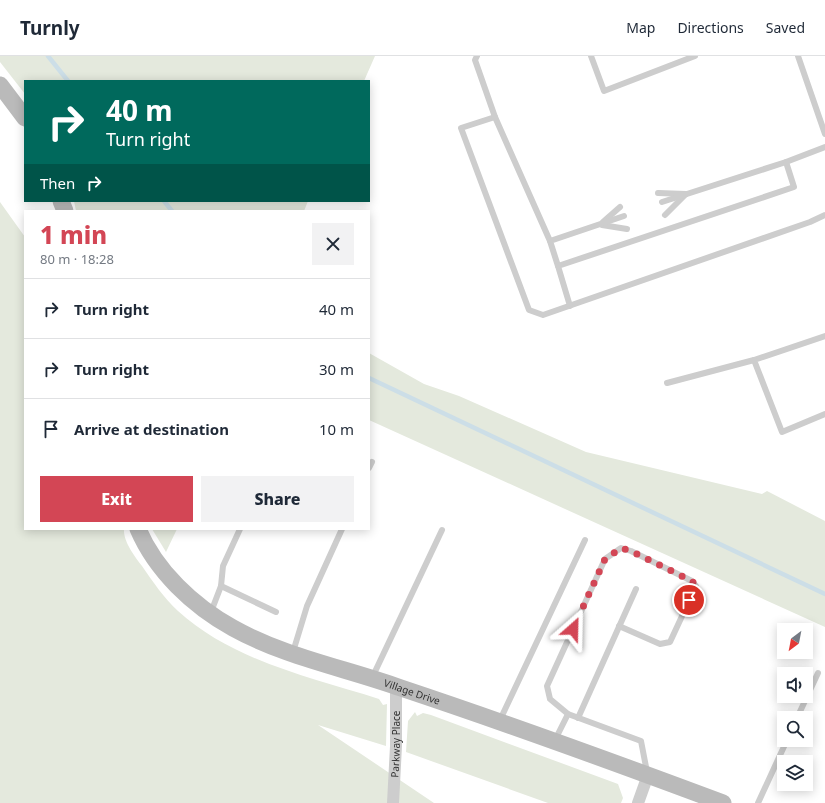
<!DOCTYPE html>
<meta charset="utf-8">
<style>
:root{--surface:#fff;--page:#f2f2f3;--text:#1f2937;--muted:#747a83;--line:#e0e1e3;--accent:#d34655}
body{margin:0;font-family:"Noto Sans",sans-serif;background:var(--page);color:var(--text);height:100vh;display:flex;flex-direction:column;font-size:15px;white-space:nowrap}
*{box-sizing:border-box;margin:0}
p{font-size:13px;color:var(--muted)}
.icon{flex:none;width:22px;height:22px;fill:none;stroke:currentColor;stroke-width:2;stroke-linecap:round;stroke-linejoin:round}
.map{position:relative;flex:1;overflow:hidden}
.side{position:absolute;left:24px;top:154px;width:346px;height:320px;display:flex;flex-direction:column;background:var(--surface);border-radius:0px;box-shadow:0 2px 10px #0003}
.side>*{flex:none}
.top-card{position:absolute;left:24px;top:24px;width:346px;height:122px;border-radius:0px;box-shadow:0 2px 10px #0003;background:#00695c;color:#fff;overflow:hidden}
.needle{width:26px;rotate:212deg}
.controls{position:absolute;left:777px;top:567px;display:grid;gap:8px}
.controls a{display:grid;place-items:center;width:36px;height:36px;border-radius:0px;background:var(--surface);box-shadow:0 2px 10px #0003;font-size:20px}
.pin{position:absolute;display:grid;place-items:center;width:34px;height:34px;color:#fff;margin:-17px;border:2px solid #fff;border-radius:50%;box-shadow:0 1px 4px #0007}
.me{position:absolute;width:44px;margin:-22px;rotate:25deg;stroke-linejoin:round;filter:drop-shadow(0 0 3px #0008)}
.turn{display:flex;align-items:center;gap:14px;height:84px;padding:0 16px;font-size:18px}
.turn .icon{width:52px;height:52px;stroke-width:2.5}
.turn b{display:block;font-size:28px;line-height:34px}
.then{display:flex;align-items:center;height:38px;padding:0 16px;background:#0003;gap:8px;font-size:15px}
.round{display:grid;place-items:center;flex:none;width:42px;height:42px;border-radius:0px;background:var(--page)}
.headline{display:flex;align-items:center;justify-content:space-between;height:68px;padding:0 16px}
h1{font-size:24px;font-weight:800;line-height:30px;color:var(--accent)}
.cta{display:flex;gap:8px;margin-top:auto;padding:8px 16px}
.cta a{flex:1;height:46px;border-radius:0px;background:var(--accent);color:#fff;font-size:16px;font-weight:800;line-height:46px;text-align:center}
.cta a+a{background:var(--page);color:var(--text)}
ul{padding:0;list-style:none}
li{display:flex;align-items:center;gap:12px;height:60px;padding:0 16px;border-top:1px solid var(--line)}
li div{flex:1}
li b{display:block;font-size:15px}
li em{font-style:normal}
header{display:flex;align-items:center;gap:24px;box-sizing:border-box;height:56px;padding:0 20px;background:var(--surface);border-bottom:1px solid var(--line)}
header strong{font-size:19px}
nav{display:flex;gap:22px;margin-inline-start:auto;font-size:14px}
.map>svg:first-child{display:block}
</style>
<header>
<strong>Turnly</strong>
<nav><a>Map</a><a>Directions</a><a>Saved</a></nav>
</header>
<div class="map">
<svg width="825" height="747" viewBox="0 0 825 747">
<rect width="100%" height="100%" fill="#fff"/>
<g fill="#e4e9dd">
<path d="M0,0H375L364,25H25V38L0,6Z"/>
<path d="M74,145H308L304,155H76Z"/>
<path d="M0,146L25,181V473H124C123,485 135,501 142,510C153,526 164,542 178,555C233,605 310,621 379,643L383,649L387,648L386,690L318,669L434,747H0Z"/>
<path d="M369,297L424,328L459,340L586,396L762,438L767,435L825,465V571L369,364Z"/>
<path d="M152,473H177L166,496Z"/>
<path d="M415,656L417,660L423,657L431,659L618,728L623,742L621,747H548L406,696L408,665Z"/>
</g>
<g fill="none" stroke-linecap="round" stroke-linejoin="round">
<g stroke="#ccdee7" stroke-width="4.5">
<path d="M48,0L68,25"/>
<path d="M164,145L172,155"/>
<path d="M369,322L825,538"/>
</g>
<g stroke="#cdcdcd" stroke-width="6">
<path d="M477,0L475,4L495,61L461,72L529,254L543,259L810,166L825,159"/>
<path d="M591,0L604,35L695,0"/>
<path d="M798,0L825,78"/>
<path d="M495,61L550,185"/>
<path d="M658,137L686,138L665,159"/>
<path d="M662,146L786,106"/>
<path d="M603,166L620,151"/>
<path d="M602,169L627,173"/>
<path d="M558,210L550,185L624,160"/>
<path d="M570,250L558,210L794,131L786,106L825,91"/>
<path d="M825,280L754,304L782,376L825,358"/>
<path d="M667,327L754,304"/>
<path d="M369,412L372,406"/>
<path d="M221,530L276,556"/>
<path d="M211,556L221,530L223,510L240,473"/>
<path d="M293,596L307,550L342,473"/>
<path d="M372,622L442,474"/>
<path d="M568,658L550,643L547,630L605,503L621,492L631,495L692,525L696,530L670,586L660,588L619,570"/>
<path d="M578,662L636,533"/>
<path d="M797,662L818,617"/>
<path d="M500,664L585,484"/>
<path d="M555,684L568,658L641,685L647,716"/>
<path d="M758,747L787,684"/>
</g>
<g stroke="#cdcdcd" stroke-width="12">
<path id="s1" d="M393,747L396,690V630"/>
<path d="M638,747L648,719"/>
</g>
<g stroke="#bababa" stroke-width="17">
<path d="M0,29L25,62"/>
<path d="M61,145L65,155"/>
<path id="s2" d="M138,473C156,515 193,550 233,572C285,601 345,612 401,632C509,668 616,707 723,747"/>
</g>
</g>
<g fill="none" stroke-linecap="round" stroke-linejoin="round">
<path stroke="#d34655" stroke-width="7" stroke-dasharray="0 12.6" d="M573,573L605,503L621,492L631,495L692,525L696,530L689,544"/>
</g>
<g text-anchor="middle" stroke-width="4" stroke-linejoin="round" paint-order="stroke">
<g font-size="10" fill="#303030" stroke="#fff">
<text dy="4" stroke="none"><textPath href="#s2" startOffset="330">Village Drive</textPath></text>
<text dy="4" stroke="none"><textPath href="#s1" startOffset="59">Parkway Place</textPath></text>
</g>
</g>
</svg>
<div class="controls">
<a><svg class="needle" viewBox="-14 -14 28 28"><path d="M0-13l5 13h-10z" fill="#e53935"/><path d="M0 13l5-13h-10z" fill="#747a83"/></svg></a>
<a><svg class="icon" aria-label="sound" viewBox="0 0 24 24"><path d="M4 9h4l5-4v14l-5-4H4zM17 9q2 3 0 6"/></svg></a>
<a><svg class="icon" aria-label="search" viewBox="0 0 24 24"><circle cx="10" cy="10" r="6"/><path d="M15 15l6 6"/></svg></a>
<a><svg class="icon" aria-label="layers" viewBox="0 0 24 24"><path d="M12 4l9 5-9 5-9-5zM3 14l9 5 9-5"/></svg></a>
</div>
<div class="pin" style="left:689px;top:544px;background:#d93025"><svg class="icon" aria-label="arrive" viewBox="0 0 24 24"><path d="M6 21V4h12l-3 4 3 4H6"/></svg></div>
<svg class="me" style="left:573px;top:573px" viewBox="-20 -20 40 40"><path d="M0-17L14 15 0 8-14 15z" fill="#d34655" stroke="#fff" stroke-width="4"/></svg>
<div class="top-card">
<div class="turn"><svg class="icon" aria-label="right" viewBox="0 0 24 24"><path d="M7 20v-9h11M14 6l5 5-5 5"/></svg><div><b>40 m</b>Turn right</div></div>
<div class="then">Then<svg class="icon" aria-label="right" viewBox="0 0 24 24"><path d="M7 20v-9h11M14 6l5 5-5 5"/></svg></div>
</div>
<section class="side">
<div class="headline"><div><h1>1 min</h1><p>80 m · 18:28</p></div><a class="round"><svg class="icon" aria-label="close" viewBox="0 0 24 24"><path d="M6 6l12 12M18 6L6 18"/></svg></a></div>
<ul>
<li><svg class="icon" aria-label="right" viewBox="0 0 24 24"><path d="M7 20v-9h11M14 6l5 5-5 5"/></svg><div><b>Turn right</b></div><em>40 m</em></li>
<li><svg class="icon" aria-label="right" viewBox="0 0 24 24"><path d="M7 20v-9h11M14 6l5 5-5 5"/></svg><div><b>Turn right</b></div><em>30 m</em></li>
<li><svg class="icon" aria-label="arrive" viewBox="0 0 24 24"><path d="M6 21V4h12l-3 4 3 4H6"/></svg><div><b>Arrive at destination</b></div><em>10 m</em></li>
</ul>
<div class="cta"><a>Exit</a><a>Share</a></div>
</section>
</div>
